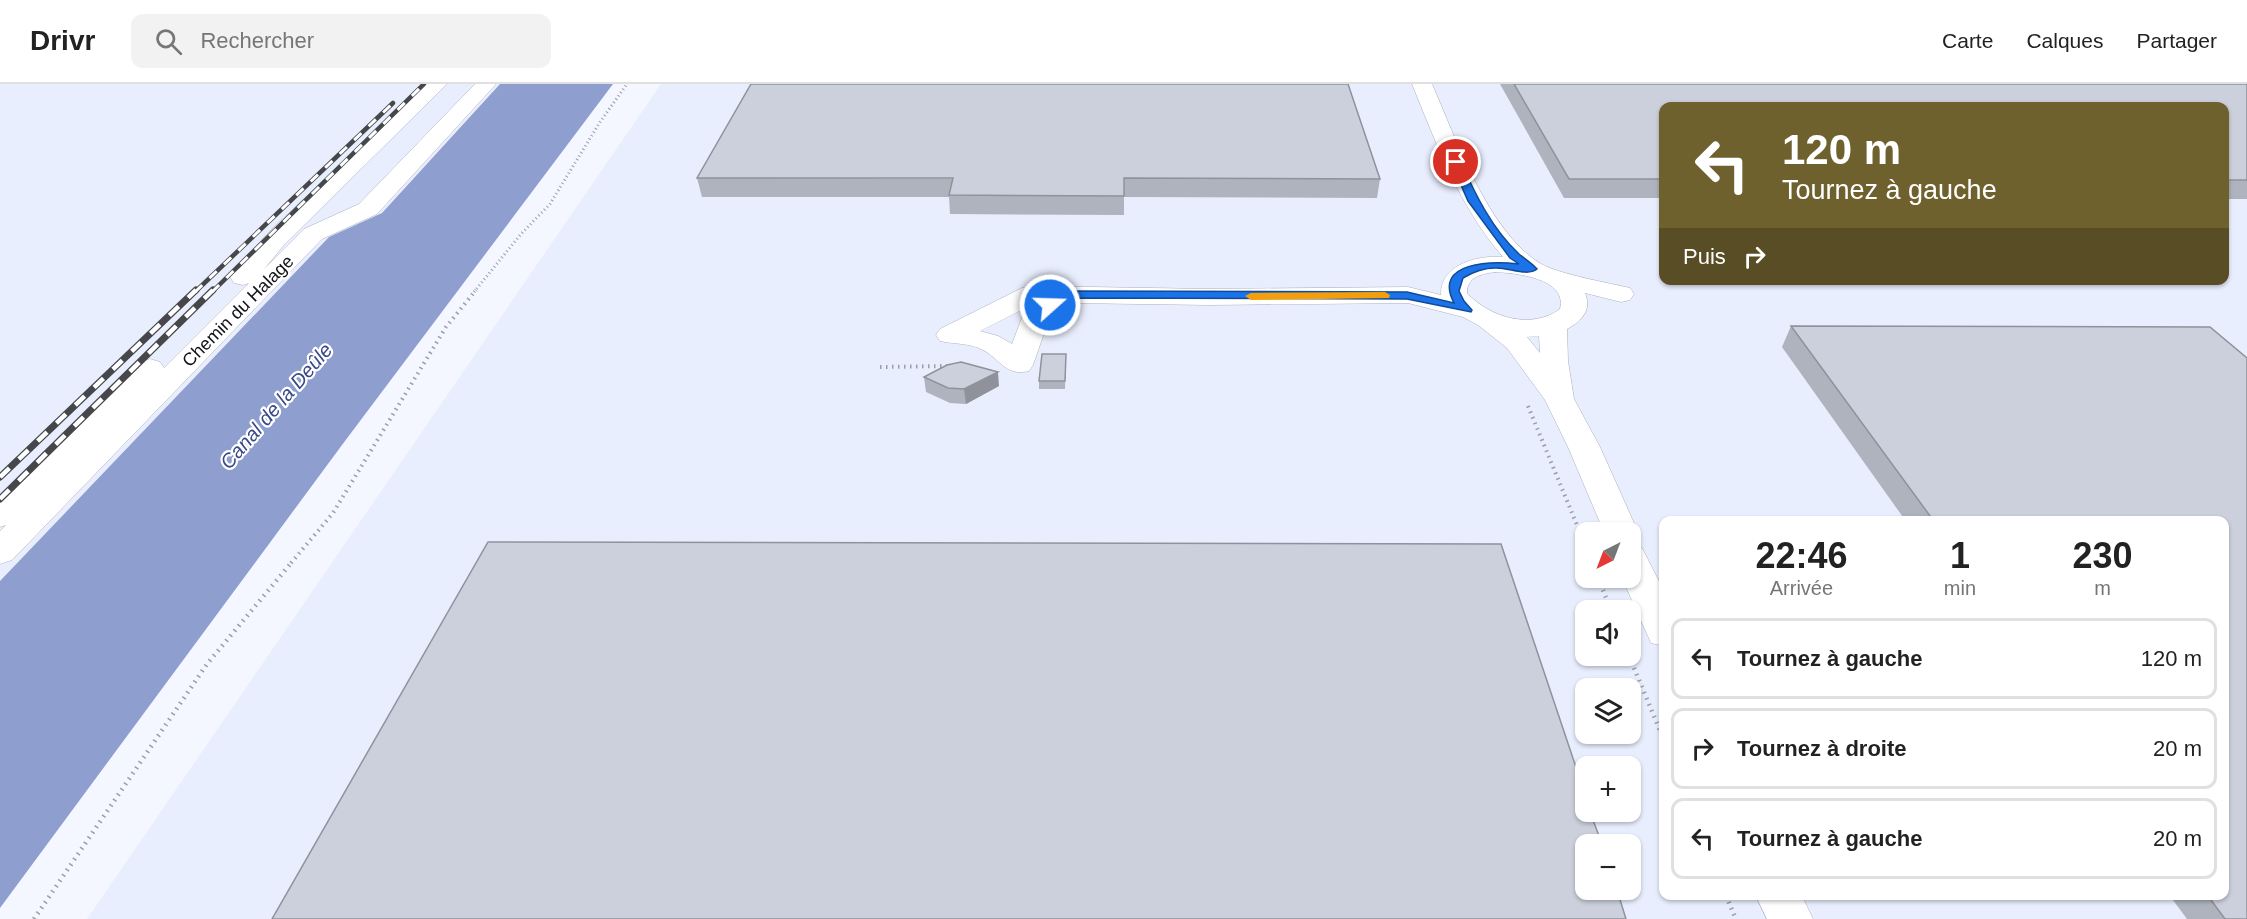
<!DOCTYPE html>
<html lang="fr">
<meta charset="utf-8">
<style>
:root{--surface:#fff;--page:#f2f2f2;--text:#222;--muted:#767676;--line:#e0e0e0}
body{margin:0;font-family:Helvetica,sans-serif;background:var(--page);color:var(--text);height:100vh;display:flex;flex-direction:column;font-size:22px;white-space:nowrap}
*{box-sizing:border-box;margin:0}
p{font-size:20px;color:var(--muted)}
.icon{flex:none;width:33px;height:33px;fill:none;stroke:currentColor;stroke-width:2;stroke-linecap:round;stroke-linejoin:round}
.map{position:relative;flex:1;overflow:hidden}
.panel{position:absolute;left:1659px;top:432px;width:570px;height:384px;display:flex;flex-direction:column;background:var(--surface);border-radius:12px;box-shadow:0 2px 4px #0004}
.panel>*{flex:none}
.hud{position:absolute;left:1659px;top:18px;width:570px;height:183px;border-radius:12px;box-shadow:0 2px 4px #0004;background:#6f612e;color:#fff;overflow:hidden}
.needle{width:39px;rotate:222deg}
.controls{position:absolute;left:1575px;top:438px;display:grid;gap:12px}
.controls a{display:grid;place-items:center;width:66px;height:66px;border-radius:12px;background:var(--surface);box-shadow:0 2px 4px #0004;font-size:30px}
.pin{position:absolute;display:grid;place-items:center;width:51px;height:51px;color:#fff;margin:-26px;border:3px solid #fff;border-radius:50%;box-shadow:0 2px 6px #0007}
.me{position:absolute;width:66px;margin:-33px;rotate:70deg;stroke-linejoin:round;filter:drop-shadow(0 0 4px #0008)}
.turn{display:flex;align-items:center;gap:21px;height:126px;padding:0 24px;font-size:27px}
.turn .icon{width:78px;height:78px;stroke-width:2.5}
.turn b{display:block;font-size:42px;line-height:51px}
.then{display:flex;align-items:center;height:57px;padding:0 24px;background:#0003;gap:12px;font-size:22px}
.eta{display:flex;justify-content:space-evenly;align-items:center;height:102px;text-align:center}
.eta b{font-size:36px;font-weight:800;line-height:42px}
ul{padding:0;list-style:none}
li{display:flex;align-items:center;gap:18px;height:81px;margin:0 12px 9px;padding:0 12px;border:3px solid var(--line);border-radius:12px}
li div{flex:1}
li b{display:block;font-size:22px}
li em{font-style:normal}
header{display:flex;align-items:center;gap:36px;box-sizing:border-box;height:84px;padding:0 30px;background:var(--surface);border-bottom:2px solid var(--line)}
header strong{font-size:28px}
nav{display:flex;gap:33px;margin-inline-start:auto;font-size:21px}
.search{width:420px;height:54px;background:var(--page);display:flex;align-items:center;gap:15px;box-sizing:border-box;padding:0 21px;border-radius:12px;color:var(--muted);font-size:22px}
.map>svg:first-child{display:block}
</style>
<header>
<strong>Drivr</strong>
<div class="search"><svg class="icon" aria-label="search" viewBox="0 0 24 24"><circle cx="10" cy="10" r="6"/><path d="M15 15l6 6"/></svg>Rechercher</div>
<nav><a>Carte</a><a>Calques</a><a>Partager</a></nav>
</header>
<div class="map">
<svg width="2247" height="835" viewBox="0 0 2247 835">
<rect width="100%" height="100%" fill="#f4f7ff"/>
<g fill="#e9eefe" fill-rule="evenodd">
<path d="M0,0H500L382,129L329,153L0,497Z"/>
<path d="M661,0H2247V835H87ZM1664,22H2224V196H1664ZM1664,436H2224V812H1664ZM1586,448H1630V494H1586ZM1586,526H1630V572H1586ZM1586,604H1630V650H1586ZM1586,682H1630V728H1586ZM1586,760H1630V806H1586Z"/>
</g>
<path fill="#8e9ecf" d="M500,0H613L342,361L0,824V497L329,153L382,129Z"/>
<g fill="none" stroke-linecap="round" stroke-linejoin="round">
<g stroke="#acb0bc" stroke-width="1">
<g id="minor">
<path d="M425,0H447L284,161L264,185L304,145L359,120L475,0H496L377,130L322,155L12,476L0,480V447L6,441L0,443V413L140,278L150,275L160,278L164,284L249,199L243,201L234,199L230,193L266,151Z"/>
<path d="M1412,0H1432C1456,55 1488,148 1541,180C1559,190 1608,199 1630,204L1634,210L1630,216L1621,218L1585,209C1592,226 1582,237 1567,245L1568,277L1574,315L1600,363L1638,448L1633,456L1630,457V448H1604L1568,363L1545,316L1507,264L1478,241L1463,233L1408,219L1209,221L1070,219L1049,235L1033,281L1029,287C1004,293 1000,273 979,264C967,259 953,260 940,257L936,251L940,245L1022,204L1031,202L1209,205L1408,203L1441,211C1440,180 1478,171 1503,173C1459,122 1437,61 1412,0ZM1495,188C1515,189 1568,194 1560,225C1532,246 1490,234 1467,209C1467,193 1481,190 1495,188ZM1037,218L1023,231L1012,260L998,252L980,247ZM1539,252L1540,269L1527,253Z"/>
<path d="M1630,460L1642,464L1664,507V562L1651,559L1622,494H1630Z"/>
<path d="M1756,812H1802L1813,835H1767Z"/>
</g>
</g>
<path stroke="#9b9ea4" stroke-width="3" stroke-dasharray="1 3" stroke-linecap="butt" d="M474,208L521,150L550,120L600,38L627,0"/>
<g stroke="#9b9ea4" stroke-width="4" stroke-dasharray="1.5 4.5" stroke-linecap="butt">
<path d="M880,283L948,282"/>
<path d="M1528,322L1586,463"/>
<path d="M291,479L333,429L446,243L476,206"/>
</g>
<g stroke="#9b9ea4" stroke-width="4.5" stroke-dasharray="1.5 5" stroke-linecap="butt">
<path d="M1598,494L1611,526"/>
<path d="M1629,572L1664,656"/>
<path d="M1726,812L1736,835"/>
<path d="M34,835L207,580L292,478"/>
</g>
<use href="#minor" fill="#fff" fill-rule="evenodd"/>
<g stroke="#45474b" stroke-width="4.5">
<g id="rail-far1">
<path d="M195,208L393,19"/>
<path d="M212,208L424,0"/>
</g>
</g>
<g stroke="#45474b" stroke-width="7">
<g id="rail">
<path d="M0,393L196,206"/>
<path d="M0,415L213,206"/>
</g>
</g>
<use href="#rail-far1" stroke="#fff" stroke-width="3" stroke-dasharray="10" stroke-linecap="butt"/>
<use href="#rail" stroke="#fff" stroke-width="4.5" stroke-dasharray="13" stroke-linecap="butt"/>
</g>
<g fill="#afb3bd">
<path d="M1500,0H2247V115H2224V22H1664V114H1564Z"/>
<path d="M697,94L1380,95L1377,114L1124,113V131L950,130L949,113H702Z"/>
<path d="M1791,242L2210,243L2247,274V835H2187L2170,812H2224V436H1905L1782,263Z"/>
<path d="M1066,270L1065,305H1039V297Z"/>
<path d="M924,293L999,302L966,320L950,319L926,308Z"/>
</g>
<path fill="#8f929a" d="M998,288L999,302L966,320L964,305Z"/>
<g fill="#ccd0dc" stroke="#8f929a" stroke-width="1.5">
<path d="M751,0H1348L1380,95L1124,94V112L949,111L953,94H697Z"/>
<path d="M1514,0H2247V96H2224V22H1664V95H1569Z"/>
<path d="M1791,242L2210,243L2247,274V835H2225L2208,812H2224V436H1933Z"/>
<path d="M1042,270H1066L1065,297H1039Z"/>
<path d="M961,278L998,288L964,305L948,304L924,293L947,281Z"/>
<path d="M488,458L1501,460L1586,713V728H1590L1602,760H1586V806H1617L1626,835H272Z"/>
</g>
<path fill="#1a73e8" stroke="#114b97" stroke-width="1.5" d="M1456,75L1461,78C1475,110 1492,145 1519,170C1525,175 1532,179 1537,185C1527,193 1508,183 1495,184C1484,184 1473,188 1463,194L1459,207L1464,217L1472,226L1471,228L1407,215L1065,214L1054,223H1046L1044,221L1063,207L1407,208L1454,219C1432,177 1493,177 1519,180L1510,174L1468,117L1451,78Z"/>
<path fill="#f59e0b" d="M1385,208L1390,211L1389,214L1251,216L1245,212L1251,209Z"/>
<g text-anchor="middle" stroke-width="4.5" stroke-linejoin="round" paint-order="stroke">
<g font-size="18" fill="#111216" stroke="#fff">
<text transform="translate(238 227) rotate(-45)" y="6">Chemin du Halage</text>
</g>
<g font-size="20" font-style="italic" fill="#394987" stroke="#fff">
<text transform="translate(276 322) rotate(-49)" y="7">Canal de la Deûle</text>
</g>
</g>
</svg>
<div class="controls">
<a><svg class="needle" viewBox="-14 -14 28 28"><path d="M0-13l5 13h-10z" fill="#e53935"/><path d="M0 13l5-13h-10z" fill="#767676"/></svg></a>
<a><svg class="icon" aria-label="sound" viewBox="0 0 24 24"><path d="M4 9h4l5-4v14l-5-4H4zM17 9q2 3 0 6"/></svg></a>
<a><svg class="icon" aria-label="layers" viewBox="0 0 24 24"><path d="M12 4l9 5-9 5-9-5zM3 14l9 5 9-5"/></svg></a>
<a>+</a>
<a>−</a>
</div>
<div class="pin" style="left:1456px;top:78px;background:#d93025"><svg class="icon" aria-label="arrive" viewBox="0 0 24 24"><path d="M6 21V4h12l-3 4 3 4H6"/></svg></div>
<svg class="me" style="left:1050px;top:221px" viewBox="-20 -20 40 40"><circle r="17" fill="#1a73e8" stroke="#fff" stroke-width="3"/><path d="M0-11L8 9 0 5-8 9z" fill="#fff"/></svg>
<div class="hud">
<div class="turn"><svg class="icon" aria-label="left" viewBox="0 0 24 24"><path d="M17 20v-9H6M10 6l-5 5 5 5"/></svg><div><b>120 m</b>Tournez à gauche</div></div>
<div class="then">Puis<svg class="icon" aria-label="right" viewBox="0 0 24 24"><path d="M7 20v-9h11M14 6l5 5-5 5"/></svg></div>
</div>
<section class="panel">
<div class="eta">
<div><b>22:46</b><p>Arrivée</p></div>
<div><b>1</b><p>min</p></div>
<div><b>230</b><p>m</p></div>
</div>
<ul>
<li><svg class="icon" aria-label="left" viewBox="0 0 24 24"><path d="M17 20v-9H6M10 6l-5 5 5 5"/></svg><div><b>Tournez à gauche</b></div><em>120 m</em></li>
<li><svg class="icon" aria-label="right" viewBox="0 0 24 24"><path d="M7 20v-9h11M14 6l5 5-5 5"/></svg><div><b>Tournez à droite</b></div><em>20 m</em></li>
<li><svg class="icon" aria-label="left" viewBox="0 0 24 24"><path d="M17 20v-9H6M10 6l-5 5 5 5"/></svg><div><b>Tournez à gauche</b></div><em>20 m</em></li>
</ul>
</section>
</div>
